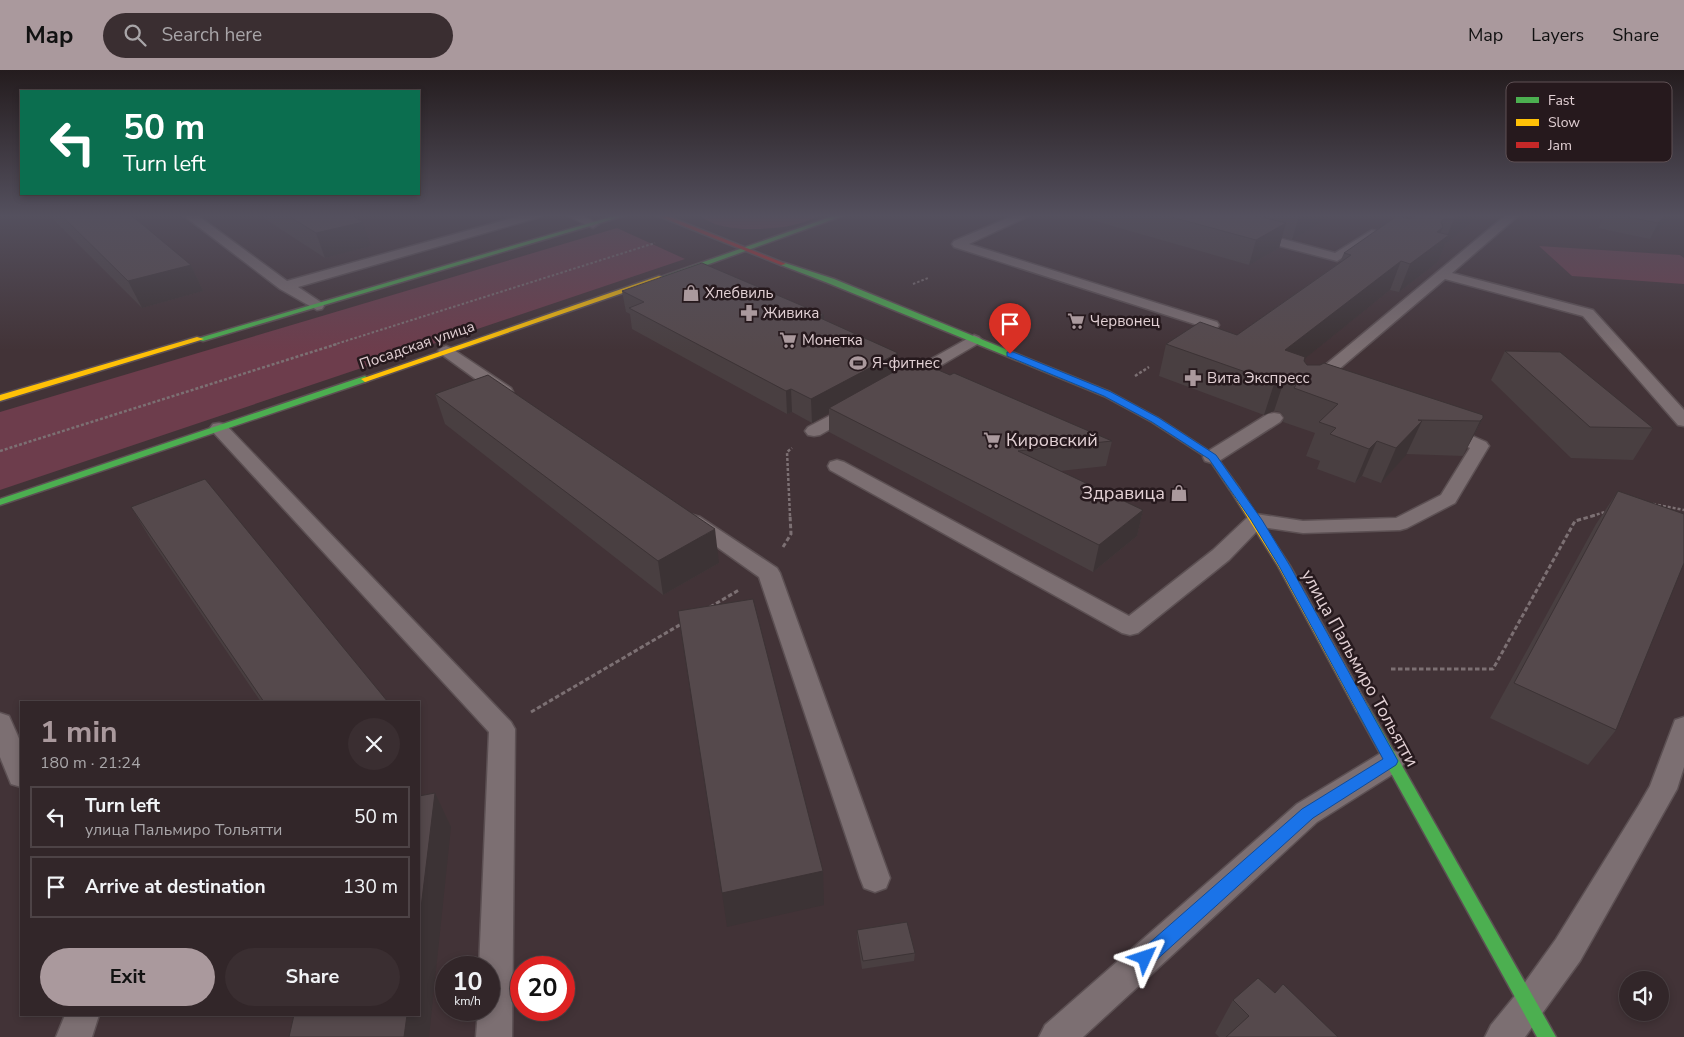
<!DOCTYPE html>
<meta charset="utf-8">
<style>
:root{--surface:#322629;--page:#3a2e31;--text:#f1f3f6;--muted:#a8a5a8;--line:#4d4346;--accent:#aa999d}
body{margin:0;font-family:"Nunito Sans",sans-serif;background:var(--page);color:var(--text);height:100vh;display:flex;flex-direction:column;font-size:19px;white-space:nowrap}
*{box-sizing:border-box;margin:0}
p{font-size:16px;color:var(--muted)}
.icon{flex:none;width:28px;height:28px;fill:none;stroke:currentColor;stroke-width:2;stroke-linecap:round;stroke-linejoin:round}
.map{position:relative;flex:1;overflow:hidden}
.details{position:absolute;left:20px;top:631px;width:400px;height:315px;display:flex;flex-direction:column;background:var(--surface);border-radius:0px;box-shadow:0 2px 8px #0003,0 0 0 1px var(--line)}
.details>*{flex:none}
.top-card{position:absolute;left:20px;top:20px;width:400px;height:105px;border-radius:0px;box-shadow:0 2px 8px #0003,0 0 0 1px var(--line);background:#0b6e4f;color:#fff;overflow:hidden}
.buttons{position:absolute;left:1619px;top:901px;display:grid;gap:10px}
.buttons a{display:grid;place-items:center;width:50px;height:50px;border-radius:50%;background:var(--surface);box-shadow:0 2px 8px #0003,0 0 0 1px var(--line);font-size:25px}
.speed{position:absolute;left:435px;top:886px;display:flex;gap:10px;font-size:25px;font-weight:700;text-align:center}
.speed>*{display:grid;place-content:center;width:65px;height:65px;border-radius:50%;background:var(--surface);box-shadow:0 2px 8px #0003,0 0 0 1px var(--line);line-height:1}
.speed small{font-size:12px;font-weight:400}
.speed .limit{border:8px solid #d22;background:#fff;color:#111}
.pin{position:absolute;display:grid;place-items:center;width:42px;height:42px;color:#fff;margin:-51px -21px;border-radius:50% 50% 50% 0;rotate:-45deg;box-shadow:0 0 5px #0007}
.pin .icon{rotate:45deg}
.me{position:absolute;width:55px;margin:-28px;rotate:48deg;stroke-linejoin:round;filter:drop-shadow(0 0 4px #0008)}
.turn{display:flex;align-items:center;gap:18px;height:105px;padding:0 20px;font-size:22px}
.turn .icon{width:65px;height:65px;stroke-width:2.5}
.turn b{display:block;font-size:35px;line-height:42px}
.round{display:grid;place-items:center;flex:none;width:52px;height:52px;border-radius:26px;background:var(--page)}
.overview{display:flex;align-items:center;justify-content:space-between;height:85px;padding:0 20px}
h1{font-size:30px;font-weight:700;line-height:38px;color:var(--accent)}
.primary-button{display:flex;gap:10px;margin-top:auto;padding:10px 20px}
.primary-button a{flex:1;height:58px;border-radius:30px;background:var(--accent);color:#111;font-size:20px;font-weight:700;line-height:58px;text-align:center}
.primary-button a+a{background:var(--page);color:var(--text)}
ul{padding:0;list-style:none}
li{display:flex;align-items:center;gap:15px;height:62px;margin:0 10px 8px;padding:0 10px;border:2px solid var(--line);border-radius:0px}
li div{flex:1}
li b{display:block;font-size:19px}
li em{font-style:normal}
header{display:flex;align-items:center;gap:30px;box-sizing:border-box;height:70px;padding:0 25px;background:var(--accent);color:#111}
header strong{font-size:24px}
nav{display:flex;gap:28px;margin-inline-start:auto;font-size:18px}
.search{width:350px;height:45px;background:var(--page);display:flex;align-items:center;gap:12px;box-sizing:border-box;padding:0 18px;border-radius:28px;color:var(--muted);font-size:19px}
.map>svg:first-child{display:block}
</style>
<header>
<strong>Map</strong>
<div class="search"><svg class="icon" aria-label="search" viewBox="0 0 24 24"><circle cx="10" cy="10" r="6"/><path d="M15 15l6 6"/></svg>Search here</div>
<nav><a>Map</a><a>Layers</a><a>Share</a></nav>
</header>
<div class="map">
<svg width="1684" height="967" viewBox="0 0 1684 967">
<rect width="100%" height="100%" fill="#423337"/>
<g fill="#6d3d4c">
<path d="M700,145H822C812,149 800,154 789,156C765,160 718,163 700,145Z"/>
<path d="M617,158L685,189L0,420V342Z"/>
<path d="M1539,176L1680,185L1684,188V214L1572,206Z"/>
</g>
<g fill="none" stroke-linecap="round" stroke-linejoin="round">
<g stroke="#5c5053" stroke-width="3">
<g id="lane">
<path d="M183,145H197L287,211L523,145H542L540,147L298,217L322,233L324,236L322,239L317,240L280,219Z"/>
<path d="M566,145H582L599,154L593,158Z"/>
<path d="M1015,145H1031L969,174L1217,252L1219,255L1217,258H1207L954,177L952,174L954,171Z"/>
<path d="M1506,145H1519L1452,203L1593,240L1684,340V356L1678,355L1583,246L1445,209L1318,317H1306L1304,314L1306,311Z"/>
<path d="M1372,160L1397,166L1399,169L1393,173L1374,168L1337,191L1249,168L1247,165L1253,161L1335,183Z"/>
<path d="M974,265L979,267L982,270L979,273L911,313H899L897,310L899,307Z"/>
<path d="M446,276L451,278L511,318L513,322L511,326H499L441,284L438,281L441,278Z"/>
<path d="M854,333L860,334L863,338L860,342L820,365L814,366L808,365L805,361L808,357Z"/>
<path d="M1274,343L1280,344L1283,348L1280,352L1219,391L1212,393L1205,391L1203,387L1205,383L1268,344Z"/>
<path d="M219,353L225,354L511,652L515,659L512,967H476L478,940H489V898H479L489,662L213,362L210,358L213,354Z"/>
<path d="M1445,354L1486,372L1489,376L1455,433L1407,458L1400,460L1303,463L1261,457L1229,490L1138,563L1130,565L1122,563L830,400L828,396L830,392L837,390L844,392L1129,546L1213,480L1249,446L1256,444L1303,451L1396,448L1441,425L1470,378L1439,363L1436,359L1439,355Z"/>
<path d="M693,445L700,447L777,498L780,503L890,808L886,818L875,822L864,818L860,808L759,507L686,455L683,451L686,447Z"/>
<path d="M0,643L9,646L21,673V717L11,714L0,687Z"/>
<path d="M1684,647V697L1677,719L1580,891L1525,967H1485L1491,955L1518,922L1556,869L1639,735L1650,716L1675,650Z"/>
<path d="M1391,680L1401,683L1405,691L1401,699L1317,752L1083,967H1039L1045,955L1297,734L1381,683Z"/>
<path d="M65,945H99L92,967H56Z"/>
</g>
</g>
<g stroke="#5c5053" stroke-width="3">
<g id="fast">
<path d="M617,145H627L203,271L196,269Z"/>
<path d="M836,145H845L665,210L658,208Z"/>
<path d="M781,193H785L834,209L1110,322L1158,348L1215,385L1239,418L1238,420H1230L1209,389L1152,352L1104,326L828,213L781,195Z"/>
<path d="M365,306L369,309L368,311L0,435V429Z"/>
<path d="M1362,633L1367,634L1556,967H1537L1355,638L1357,634Z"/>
</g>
</g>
<g stroke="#5c5053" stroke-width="3">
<g id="slow">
<path d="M659,206L666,208L368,311L365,312L361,309Z"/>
<path d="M197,267L204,269L0,331V325Z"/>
<path d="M1234,415L1239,418L1290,496L1369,638L1367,642L1362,643L1357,642L1278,496L1229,418Z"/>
</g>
</g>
<g stroke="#5c5053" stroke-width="3">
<path id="jam" d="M656,145H665L786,194L781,195Z"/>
</g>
<g stroke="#7c7073" stroke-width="2" stroke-dasharray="2.5 2" stroke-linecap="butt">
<path d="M913,214L928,208"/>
<path d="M333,275L655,173"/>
</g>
<g stroke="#7c7073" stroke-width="2.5" stroke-dasharray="3 2" stroke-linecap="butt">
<path d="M1135,306L1149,297"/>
<path d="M0,381L337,274"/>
<path d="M1653,434L1684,440"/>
<path d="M790,446L787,382L792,378"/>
<path d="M1592,446L1608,441"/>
</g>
<g stroke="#7c7073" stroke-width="3" stroke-dasharray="4.5 2.5" stroke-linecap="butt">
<path d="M783,477L791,464L790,445"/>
<path d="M710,537L739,520"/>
<path d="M1391,599H1493L1575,451L1596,445"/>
<path d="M531,642L683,553"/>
</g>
<use href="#lane" fill="#7c6f72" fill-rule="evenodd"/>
<use href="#fast" fill="#4caf50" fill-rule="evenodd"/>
<use href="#slow" fill="#ffc107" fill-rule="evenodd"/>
<use href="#jam" fill="#c62828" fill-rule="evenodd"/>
</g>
<g fill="#493f41">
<path d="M49,145H131L191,195L203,221L142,238Z"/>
<path d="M259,145H351L371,176L325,188Z"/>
<path d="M1074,145H1329L1327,149L1292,170L1282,167L1279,178L1249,195Z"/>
<path d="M1414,145H1481L1445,174L1438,192L1399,222L1390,220L1304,289V291L1307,295L1483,348L1463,386L1406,384L1381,413L1362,406L1355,413L1317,399L1320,391L1306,386L1315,363L1283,352L1284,347L1280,342L1274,341L1264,345L1159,306L1166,274L1237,265L1340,192L1344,183L1410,149L1413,147Z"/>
<path d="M1605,145H1672L1650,169L1598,158Z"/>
<path d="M622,221L824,245V250L898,300L950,305L1112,371L1106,396L1060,401L1143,440L1137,466L1093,502L829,362V343L812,353L792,342L787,344L632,259L630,244L626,242Z"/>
<path d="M1505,281L1653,358L1633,390L1571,388L1491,310Z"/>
<path d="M435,324L719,493L663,525L445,354Z"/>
<path d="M1618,421L1616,660L1588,695L1490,648L1596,454Z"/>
<path d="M131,437L388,632H261L151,470Z"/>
<path d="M857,860L915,883L914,891L862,899L857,867Z"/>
<path d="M1233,930L1338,967H1219L1215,963Z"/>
</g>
<g fill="#3c3335">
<path d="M1300,145H1329L1327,149L1292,170L1299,146Z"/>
<path d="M1459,145H1481L1445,174L1438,192L1399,222L1410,194L1443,149L1439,160L1443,157L1436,174L1447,166L1454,149Z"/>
<path d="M1666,145H1672L1650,169L1658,153Z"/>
<path d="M363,152L371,176L325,188L316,163Z"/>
<path d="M1286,153L1279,178L1249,195L1256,170Z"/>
<path d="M1401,191L1390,220L1277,311L1285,308L1274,341L1264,345L1285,280Z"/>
<path d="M191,195L203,221L142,238L128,211Z"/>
<path d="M824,245V267L818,247Z"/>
<path d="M898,283L897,305L829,338V343L812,353L811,329Z"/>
<path d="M791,319L792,342L787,344L786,321Z"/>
<path d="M1483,348L1465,382L1463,386L1480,351Z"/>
<path d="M1422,351L1406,385L1381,413L1396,378Z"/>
<path d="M1377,371L1362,406L1355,413L1369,379Z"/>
<path d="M1143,440L1137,466L1093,502L1099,475Z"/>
<path d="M715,459L719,493L663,525L658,491Z"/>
<path d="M435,723L451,757L429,967H404L407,945H419V854Z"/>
<path d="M823,801L824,835L727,857L722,823Z"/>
</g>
<g fill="#55494c" stroke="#3c3335">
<path d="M61,145H131L191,195L128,211Z"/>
<path d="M287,145H351L363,152L316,163Z"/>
<path d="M1164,145H1254L1286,153L1256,170Z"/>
<path d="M1417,145H1459L1454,149H1443L1441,152L1443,157L1437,162L1449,165L1410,194L1401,191L1285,280L1305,287L1304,291L1307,295H1320L1324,293L1483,345V348L1480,351L1418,350L1422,351L1396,378L1377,371L1369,379L1330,364L1336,358L1319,352L1338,334L1294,318L1296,315L1292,309L1285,308L1274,312L1166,274L1200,252L1237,265L1351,185L1344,183L1397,146L1410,149Z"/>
<path d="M1618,145H1666L1658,153Z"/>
<path d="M702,193L824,245L818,247L898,283L811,329L791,319L786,321L629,238L644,232L622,221Z"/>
<path d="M1505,281L1560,282L1653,358L1590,357Z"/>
<path d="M915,290L950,305L954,303L1112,371L1018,381L1143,440L1099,475L829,338Z"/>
<path d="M488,305L715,459L658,491L435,324Z"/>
<path d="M205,409L388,632H264L131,437Z"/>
<path d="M1618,421L1684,444V493L1616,660L1514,613Z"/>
<path d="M753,529L823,801L722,823L678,541Z"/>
<path d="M435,723L419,854V726Z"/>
<path d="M907,852L915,883L863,891L857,860Z"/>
<path d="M1258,908L1275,923L1283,914L1338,967H1226L1249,946L1233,930Z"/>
<path d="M294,945H407L404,967H289Z"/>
</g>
<linearGradient id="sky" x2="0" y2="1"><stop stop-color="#241c1e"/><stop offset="0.52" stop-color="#54505e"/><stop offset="1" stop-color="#54505e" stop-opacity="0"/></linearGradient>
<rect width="1684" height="280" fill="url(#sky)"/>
<path fill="#1a73e8" stroke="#114b97" d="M1007,282H1013L1111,322L1159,348L1216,385L1262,450L1290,496L1398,691L1396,695L1313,748L1152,894L1145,897L1139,894L1137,888L1139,882L1302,739L1383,689L1279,496L1251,450L1209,389L1152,352L1104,326L1007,286Z"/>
<defs>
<g id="shop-bare" transform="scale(1.35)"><path d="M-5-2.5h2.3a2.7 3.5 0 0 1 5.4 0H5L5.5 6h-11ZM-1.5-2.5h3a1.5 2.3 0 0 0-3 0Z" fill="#aa999d" stroke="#26191d" stroke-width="2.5" paint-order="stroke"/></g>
<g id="pharmacy-bare" transform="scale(1.35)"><path d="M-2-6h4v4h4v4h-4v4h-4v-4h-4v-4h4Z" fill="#aa999d" stroke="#26191d" stroke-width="2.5" paint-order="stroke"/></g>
<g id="supermarket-bare" transform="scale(1.35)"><path d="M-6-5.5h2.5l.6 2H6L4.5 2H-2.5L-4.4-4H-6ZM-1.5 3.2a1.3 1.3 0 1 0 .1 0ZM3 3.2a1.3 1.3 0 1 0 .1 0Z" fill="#aa999d" stroke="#26191d" stroke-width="2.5" paint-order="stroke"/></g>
<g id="stadium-bare" transform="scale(1.35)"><path d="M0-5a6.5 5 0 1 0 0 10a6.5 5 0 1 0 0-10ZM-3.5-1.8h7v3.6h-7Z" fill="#aa999d" stroke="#26191d" stroke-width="2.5" paint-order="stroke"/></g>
</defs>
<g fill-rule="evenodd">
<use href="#shop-bare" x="691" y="223"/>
<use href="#pharmacy-bare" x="749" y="243"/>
<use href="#supermarket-bare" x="1076" y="251"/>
<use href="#supermarket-bare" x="788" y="270"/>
<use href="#stadium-bare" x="858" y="293"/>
<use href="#pharmacy-bare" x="1193" y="308"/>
<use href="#supermarket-bare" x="992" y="370"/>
<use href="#shop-bare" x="1179" y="423"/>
</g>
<g text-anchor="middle" stroke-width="5" stroke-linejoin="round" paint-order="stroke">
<g font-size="15" fill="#e2d0d4" stroke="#26191d" text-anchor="start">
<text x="705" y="228">Хлебвиль</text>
<text x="763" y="248">Живика</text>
<text x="1090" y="256">Червонец</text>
<text x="802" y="275">Монетка</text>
<text x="872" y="298">Я-фитнес</text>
<text x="1207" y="313">Вита Экспресс</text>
</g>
<g font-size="15" fill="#e2d0d4" stroke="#26191d">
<text transform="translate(417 275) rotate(-19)" y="5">Посадская улица</text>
</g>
<g font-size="18" fill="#e2d0d4" stroke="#26191d" text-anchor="start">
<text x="1006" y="376">Кировский</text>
<text x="1165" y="429" text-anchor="end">Здравица</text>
</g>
<g font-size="18" fill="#e2d0d4" stroke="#26191d">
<text transform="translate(1360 598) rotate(61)" y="6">улица Пальмиро Тольятти</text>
</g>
</g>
<rect x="1506" y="12" width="166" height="80" rx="8" fill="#26191d" stroke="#5e5054" stroke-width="1"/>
<rect x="1516" y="27" width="23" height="6" fill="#4caf50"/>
<rect x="1516" y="49" width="23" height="7" fill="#ffc107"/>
<rect x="1516" y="72" width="23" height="6" fill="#c62828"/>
<g font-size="14" fill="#e2d0d4">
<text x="1548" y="35">Fast</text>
<text x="1548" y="57">Slow</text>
<text x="1548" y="80">Jam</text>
</g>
</svg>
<div class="buttons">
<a><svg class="icon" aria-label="sound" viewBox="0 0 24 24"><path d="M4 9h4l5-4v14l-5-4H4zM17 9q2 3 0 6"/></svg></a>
</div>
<div class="speed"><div>10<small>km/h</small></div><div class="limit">20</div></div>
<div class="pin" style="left:1010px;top:284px;background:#d93025"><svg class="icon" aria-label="arrive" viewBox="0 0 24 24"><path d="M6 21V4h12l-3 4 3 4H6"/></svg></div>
<svg class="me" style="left:1145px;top:888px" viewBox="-20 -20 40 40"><path d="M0-17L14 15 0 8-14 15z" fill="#1a73e8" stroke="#fff" stroke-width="4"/></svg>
<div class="top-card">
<div class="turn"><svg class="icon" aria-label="left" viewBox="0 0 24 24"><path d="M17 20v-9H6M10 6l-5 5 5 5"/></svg><div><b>50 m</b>Turn left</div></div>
</div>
<section class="details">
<div class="overview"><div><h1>1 min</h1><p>180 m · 21:24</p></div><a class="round"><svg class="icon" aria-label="close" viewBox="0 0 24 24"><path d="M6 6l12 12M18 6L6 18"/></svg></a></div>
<ul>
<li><svg class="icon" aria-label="left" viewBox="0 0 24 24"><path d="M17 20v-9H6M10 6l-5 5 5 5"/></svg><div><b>Turn left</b><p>улица Пальмиро Тольятти</p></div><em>50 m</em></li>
<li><svg class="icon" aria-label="arrive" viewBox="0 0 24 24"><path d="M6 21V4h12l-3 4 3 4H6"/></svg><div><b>Arrive at destination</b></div><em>130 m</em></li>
</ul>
<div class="primary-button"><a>Exit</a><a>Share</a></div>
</section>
</div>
